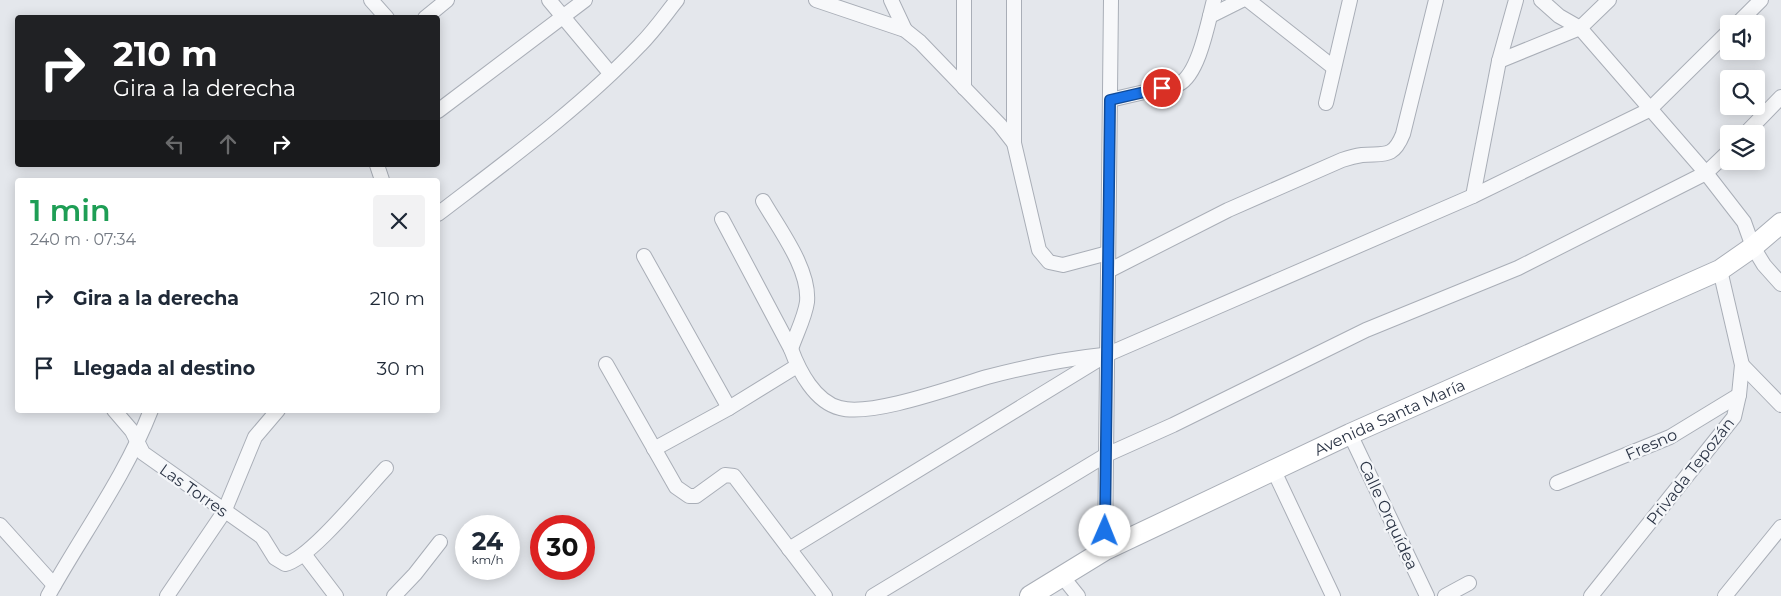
<!DOCTYPE html>
<html lang="es">
<meta charset="utf-8">
<style>
:root{--surface:#fff;--page:#f2f2f3;--text:#1f2937;--muted:#747a83}
body{margin:0;font-family:Montserrat,sans-serif;background:var(--page);color:var(--text);height:100vh;display:flex;flex-direction:column;font-size:19px;white-space:nowrap}
*{box-sizing:border-box;margin:0}
p{font-size:16px;color:var(--muted)}
.icon{flex:none;width:28px;height:28px;fill:none;stroke:currentColor;stroke-width:2;stroke-linecap:round;stroke-linejoin:round}
.map{position:relative;flex:1;overflow:hidden}
.panel{position:absolute;left:15px;top:178px;width:425px;height:235px;display:flex;flex-direction:column;background:var(--surface);border-radius:5px;box-shadow:0 2px 12px #0003}
.panel>*{flex:none}
.guide{position:absolute;left:15px;top:15px;width:425px;height:152px;border-radius:5px;box-shadow:0 2px 12px #0003;background:#202124;color:#fff;overflow:hidden}
.controls{position:absolute;left:1720px;top:15px;display:grid;gap:10px}
.controls a{display:grid;place-items:center;width:45px;height:45px;border-radius:5px;background:var(--surface);box-shadow:0 2px 12px #0003;font-size:25px}
.speed{position:absolute;left:455px;top:515px;display:flex;gap:10px;font-size:25px;font-weight:700;text-align:center}
.speed>*{display:grid;place-content:center;width:65px;height:65px;border-radius:50%;background:var(--surface);box-shadow:0 2px 12px #0003;line-height:1}
.speed small{font-size:12px;font-weight:400}
.speed .limit{border:8px solid #d22;background:#fff;color:#111}
.pin{position:absolute;display:grid;place-items:center;width:42px;height:42px;color:#fff;margin:-21px;border:2px solid #fff;border-radius:50%;box-shadow:0 1px 5px #0007}
.me{position:absolute;width:55px;margin:-28px;rotate:1deg;stroke-linejoin:round;filter:drop-shadow(0 0 4px #0008)}
.turn{display:flex;align-items:center;gap:18px;height:105px;padding:0 15px;font-size:22px}
.turn .icon{width:65px;height:65px;stroke-width:2.5}
.turn b{display:block;font-size:35px;line-height:42px}
.lanes{display:flex;align-items:center;height:48px;padding:0 15px;background:#0003;justify-content:center;gap:25px;direction:ltr}
.lanes .off{opacity:.35}
.round{display:grid;place-items:center;flex:none;width:52px;height:52px;border-radius:5px;background:var(--page)}
.headline{display:flex;align-items:center;justify-content:space-between;height:85px;padding:0 15px}
h1{font-size:30px;font-weight:600;line-height:38px;color:#1e9e55}
ul{padding:0;list-style:none}
li{display:flex;align-items:center;gap:15px;height:70px;padding:0 15px}
li div{flex:1}
li b{display:block;font-size:19px}
li em{font-style:normal}
.map>svg:first-child{display:block}
</style>
<div class="map">
<svg width="1781" height="596" viewBox="0 0 1781 596">
<rect width="100%" height="100%" fill="#e4e7ec"/>
<g fill="none" stroke-linecap="round" stroke-linejoin="round">
<g stroke="#a9aeb7" stroke-width="16">
<g id="street">
<path d="M371,0L387,18"/>
<path d="M549,0L610,73"/>
<path d="M816,0L905,30L920,42L1000,125L1014,143L1039,250L1049,262L1063,265L1108,253"/>
<path d="M891,0L905,30"/>
<path d="M1248,0L1333,67"/>
<path d="M1541,0L1559,16L1580,28L1706,173L1744,222L1753,247L1764,265L1781,284"/>
<path d="M1210,16L1242,0"/>
<path d="M425,18L447,0"/>
<path d="M1737,24L1761,0"/>
<path d="M1499,61L1580,28L1609,0"/>
<path d="M964,88V0"/>
<path d="M1110,100L1179,84C1199,74 1208,22 1214,0"/>
<path d="M1326,103L1350,0"/>
<path d="M438,111L585,0"/>
<path d="M1745,134L1781,97"/>
<path d="M1014,143V0"/>
<path d="M377,165L382,180"/>
<path d="M1473,196L1499,61L1516,0"/>
<path d="M763,201C779,229 810,269 807,302C805,317 796,334 791,349"/>
<path d="M438,214C507,161 580,108 640,45C654,31 665,15 677,0"/>
<path d="M722,219L791,349C799,371 815,402 840,408C871,417 953,387 987,377C1025,367 1064,359 1103,355"/>
<path d="M644,256L729,408"/>
<path d="M1108,271L1228,210L1342,160C1348,158 1355,156 1362,155C1384,153 1393,159 1403,134L1436,0"/>
<path d="M606,364L676,487L689,496H696L725,475L734,476L825,596"/>
<path d="M1742,365L1781,405"/>
<path d="M114,410L132,431L143,453L262,537L275,558L285,564C309,560 367,488 386,468"/>
<path d="M1350,434L1427,596"/>
<path d="M654,449L729,408L797,366"/>
<path d="M1274,471L1333,596"/>
<path d="M1557,483L1670,437L1739,395"/>
<path d="M0,525L54,585"/>
<path d="M789,549L1106,355L1473,196L1649,110L1729,31"/>
<path d="M1105,550L1111,0"/>
<path d="M304,554L336,596"/>
<path d="M1062,576L1078,596"/>
<path d="M48,596C83,533 125,477 151,410"/>
<path d="M167,596L224,512L255,437L278,410"/>
<path d="M394,596L415,574L440,542"/>
<path d="M873,596L1106,455L1173,425L1366,330L1518,268L1706,173L1729,151"/>
<path d="M1445,596L1469,583"/>
<path d="M1591,596L1734,417L1739,395L1742,365L1720,270"/>
<path d="M1725,596L1781,527"/>
</g>
</g>
<g stroke="#a9aeb7" stroke-width="22">
<g id="secondary">
<path id="s1" d="M1030,596L1105,550L1350,434L1720,270L1753,247L1781,223"/>
</g>
</g>
<use href="#street" stroke="#f7f8fa" stroke-width="14"/>
<use href="#secondary" stroke="#fff" stroke-width="20"/>
</g>
<g fill="none" stroke-linecap="round" stroke-linejoin="round">
<g stroke="#114b97" stroke-width="12">
<path id="route" d="M1105,531L1110,100L1162,88"/>
</g>
<use href="#route" stroke="#1a73e8" stroke-width="9"/>
</g>
<g text-anchor="middle" stroke-width="4.5" stroke-linejoin="round" paint-order="stroke">
<g font-size="16" fill="#2b3445" stroke="#f4f6f9">
<text dy="6" stroke="none"><textPath href="#s1" startOffset="402">Avenida Santa María</textPath></text>
<text transform="translate(1651 444) rotate(-24)" y="6">Fresno</text>
<text transform="translate(1690 471) rotate(-52)" y="6">Privada Tepozán</text>
<text transform="translate(194 490) rotate(35)" y="6">Las Torres</text>
<text transform="translate(1389 515) rotate(65)" y="6">Calle Orquídea</text>
</g>
</g>
</svg>
<div class="controls">
<a><svg class="icon" aria-label="sound" viewBox="0 0 24 24"><path d="M4 9h4l5-4v14l-5-4H4zM17 9q2 3 0 6"/></svg></a>
<a><svg class="icon" aria-label="search" viewBox="0 0 24 24"><circle cx="10" cy="10" r="6"/><path d="M15 15l6 6"/></svg></a>
<a><svg class="icon" aria-label="layers" viewBox="0 0 24 24"><path d="M12 4l9 5-9 5-9-5zM3 14l9 5 9-5"/></svg></a>
</div>
<div class="speed"><div>24<small>km/h</small></div><div class="limit">30</div></div>
<div class="pin" style="left:1162px;top:88px;background:#d93025"><svg class="icon" aria-label="arrive" viewBox="0 0 24 24"><path d="M6 21V4h12l-3 4 3 4H6"/></svg></div>
<svg class="me" style="left:1105px;top:531px" viewBox="-20 -20 40 40"><circle r="19" fill="#fff"/><path d="M0-13L10 11 0 6-10 11z" fill="#1a73e8"/></svg>
<div class="guide">
<div class="turn"><svg class="icon" aria-label="right" viewBox="0 0 24 24"><path d="M7 20v-9h11M14 6l5 5-5 5"/></svg><div><b>210 m</b>Gira a la derecha</div></div>
<div class="lanes"><svg class="icon off" aria-label="left" viewBox="0 0 24 24"><path d="M17 20v-9H6M10 6l-5 5 5 5"/></svg><svg class="icon off" aria-label="ahead" viewBox="0 0 24 24"><path d="M12 20V5M6 11l6-6 6 6"/></svg><svg class="icon" aria-label="right" viewBox="0 0 24 24"><path d="M7 20v-9h11M14 6l5 5-5 5"/></svg></div>
</div>
<section class="panel">
<div class="headline"><div><h1>1 min</h1><p>240 m · 07:34</p></div><a class="round"><svg class="icon" aria-label="close" viewBox="0 0 24 24"><path d="M6 6l12 12M18 6L6 18"/></svg></a></div>
<ul>
<li><svg class="icon" aria-label="right" viewBox="0 0 24 24"><path d="M7 20v-9h11M14 6l5 5-5 5"/></svg><div><b>Gira a la derecha</b></div><em>210 m</em></li>
<li><svg class="icon" aria-label="arrive" viewBox="0 0 24 24"><path d="M6 21V4h12l-3 4 3 4H6"/></svg><div><b>Llegada al destino</b></div><em>30 m</em></li>
</ul>
</section>
</div>
